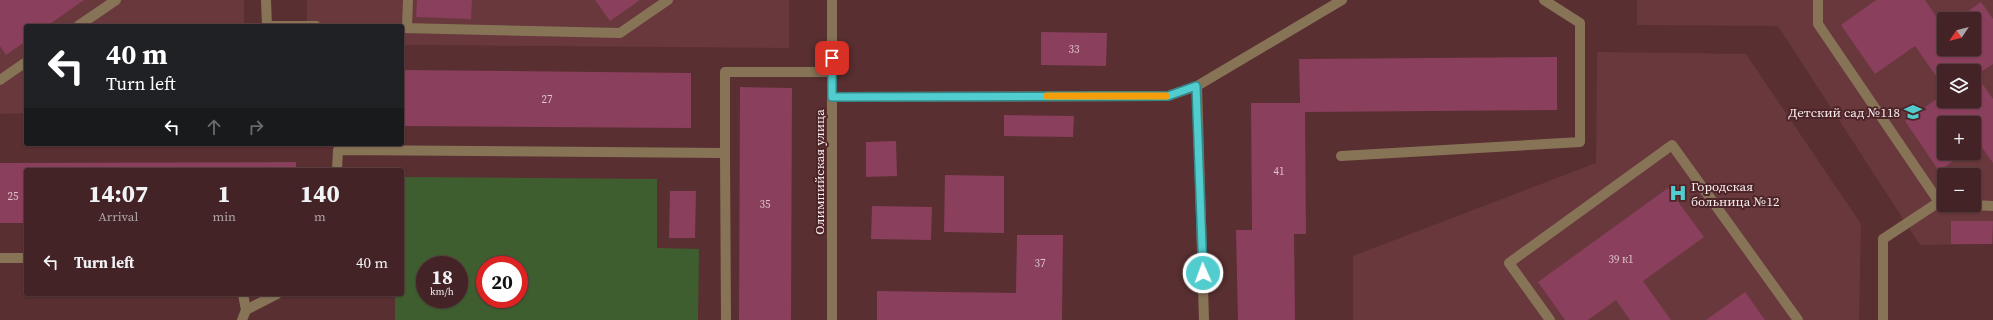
<!DOCTYPE html>
<meta charset="utf-8">
<style>
:root{--surface:#432325;--page:#4d2f32;--text:#f1f3f6;--muted:#afa4a7;--line:#5b4042}
body{margin:0;font-family:"Source Serif 4",serif;background:var(--page);color:var(--text);height:100vh;display:flex;flex-direction:column;font-size:15px;white-space:nowrap}
*{box-sizing:border-box;margin:0}
p{font-size:13px;color:var(--muted)}
.icon{flex:none;width:22px;height:22px;fill:none;stroke:currentColor;stroke-width:2;stroke-linecap:round;stroke-linejoin:round}
.map{position:relative;flex:1;overflow:hidden}
.drawer{position:absolute;left:24px;top:168px;width:380px;height:128px;display:flex;flex-direction:column;background:var(--surface);border-radius:4px;box-shadow:0 1px 3px #0004,0 0 0 1px var(--line)}
.drawer>*{flex:none}
.top-card{position:absolute;left:24px;top:24px;width:380px;height:122px;border-radius:4px;box-shadow:0 1px 3px #0004,0 0 0 1px var(--line);background:#202124;color:#fff;overflow:hidden}
.needle{width:26px;rotate:235deg}
.fabs{position:absolute;left:1937px;top:12px;display:grid;gap:8px}
.fabs a{display:grid;place-items:center;width:44px;height:44px;border-radius:4px;background:var(--surface);box-shadow:0 1px 3px #0004,0 0 0 1px var(--line);font-size:20px}
.speed{position:absolute;left:416px;top:256px;display:flex;gap:8px;font-size:20px;font-weight:700;text-align:center}
.speed>*{display:grid;place-content:center;width:52px;height:52px;border-radius:50%;background:var(--surface);box-shadow:0 1px 3px #0004,0 0 0 1px var(--line);line-height:1}
.speed small{font-size:10px;font-weight:400}
.speed .limit{border:6px solid #d22;background:#fff;color:#111}
.pin{position:absolute;display:grid;place-items:center;width:34px;height:34px;color:#fff;margin:-17px;border-radius:8px;box-shadow:0 2px 6px #0006}
.me{position:absolute;width:44px;margin:-22px;rotate:358deg;stroke-linejoin:round;filter:drop-shadow(0 0 3px #0008)}
.turn{display:flex;align-items:center;gap:14px;height:84px;padding:0 16px;font-size:18px}
.turn .icon{width:52px;height:52px;stroke-width:2.5}
.turn b{display:block;font-size:28px;line-height:34px}
.lanes{display:flex;align-items:center;height:38px;padding:0 16px;background:#0003;justify-content:center;gap:20px;direction:ltr}
.lanes .off{opacity:.35}
.eta{display:flex;justify-content:space-evenly;align-items:center;height:68px;text-align:center}
.eta b{font-size:24px;font-weight:800;line-height:28px}
ul{padding:0;list-style:none}
li{display:flex;align-items:center;gap:12px;height:52px;padding:0 16px}
li div{flex:1}
li b{display:block;font-size:15px}
li em{font-style:normal}
.map>svg:first-child{display:block}
</style>
<div class="map">
<svg width="1993" height="320" viewBox="0 0 1993 320">
<rect width="100%" height="100%" fill="#592f31"/>
<g fill="#69383c" fill-rule="evenodd">
<path d="M0,0H244V26H26V113L0,114Z"/>
<path d="M307,0H789V48L402,45V26H307Z"/>
<path d="M1637,0H1993V244L1920,245L1778,26L1637,25ZM1944,19H1974V49H1944ZM1944,71H1974V101H1944ZM1944,123H1974V153H1944ZM1944,175H1974V205H1944Z"/>
<path d="M1597,52L1746,54L1861,224L1859,320H1353V256L1596,163Z"/>
</g>
<path fill="#3e5e30" fill-rule="evenodd" d="M402,177L657,179V248L699,249L698,320H395V294H402ZM425,265H459V299H425ZM485,265H519V299H485Z"/>
<g fill="#8a3f5d">
<path d="M0,0H84L47,26H26V41L6,55L0,46Z"/>
<path d="M417,0H472L471,19L416,17Z"/>
<path d="M595,0H640L610,21Z"/>
<path d="M1876,0H1925L1944,28V49H1974V19H1957L1981,2L1993,19V64L1976,75L1993,99V163L1979,143L1974,146V123H1944V153H1964L1939,171L1905,121L1944,94V101H1974V71H1944V87L1915,46L1875,74L1841,25Z"/>
<path d="M1041,32L1107,33L1106,66L1041,65Z"/>
<path d="M1557,57V110L1305,112L1306,234H1294L1295,320H1238L1236,230H1252L1251,103H1300L1299,59Z"/>
<path d="M402,70L691,73V128L402,126Z"/>
<path d="M740,87L792,88L791,320H739Z"/>
<path d="M1004,115L1074,116L1073,137L1004,136Z"/>
<path d="M896,141L897,176L866,177V142Z"/>
<path d="M296,162V170H26V223H0V163Z"/>
<path d="M945,175L1004,176V233L944,232Z"/>
<path d="M1668,188L1704,237L1643,281L1671,320H1630L1616,300L1588,320H1565L1538,282Z"/>
<path d="M670,191H696L695,238H669Z"/>
<path d="M872,206L932,207L931,240L871,239Z"/>
<path d="M1951,221H1993L1992,244H1951Z"/>
<path d="M1017,235H1063L1062,320H877V291L1016,293Z"/>
<path d="M1745,292L1765,320H1706Z"/>
</g>
<g fill="none" stroke-linecap="round" stroke-linejoin="round">
<g stroke="#877457" stroke-width="10">
<path d="M266,0L267,26H316"/>
<path d="M832,0V320"/>
<path d="M1818,0V24L1939,202"/>
<path d="M78,26L116,0"/>
<path d="M402,28L620,33L668,0"/>
<path d="M407,28L408,0"/>
<path d="M0,80L26,62"/>
<path d="M1197,86L1204,320"/>
<path d="M832,97L1168,96L1197,86L1342,0"/>
<path d="M725,153V72H832"/>
<path d="M1341,156L1580,142V23L1544,0"/>
<path d="M337,170L338,150L725,153L726,320"/>
<path d="M1974,205L1993,206"/>
<path d="M0,258H26"/>
<path d="M246,310L277,294"/>
<path d="M242,320L246,310L243,294"/>
<path d="M1550,320L1509,263L1672,145L1798,320"/>
<path d="M1883,320V239L1939,202L1944,203"/>
</g>
</g>
<g fill="none" stroke-linecap="round" stroke-linejoin="round">
<g stroke="#358587" stroke-width="10">
<path id="route" d="M832,58V97L1168,96L1196,86L1203,273"/>
</g>
<use href="#route" stroke="#52cdcf" stroke-width="7"/>
<path stroke="#f59e0b" stroke-width="7" d="M1047,96H1166"/>
</g>
<defs>
<g id="school-bare" transform="scale(1.38)"><path d="M0-5L7-2L0 1L-7-2ZM-4 1L0 2.5L4 1V4Q0 6-4 4Z" fill="#52cdcf" stroke="#4d2427" stroke-width="2.5" paint-order="stroke"/></g>
<g id="hospital-bare" transform="scale(1.38)"><path d="M-5-5h3v3.5h4V-5h3V5h-3V1.5h-4V5h-3Z" fill="#52cdcf" stroke="#4d2427" stroke-width="2.5" paint-order="stroke"/></g>
</defs>
<g fill-rule="evenodd">
<use href="#school-bare" x="1913" y="112"/>
<use href="#hospital-bare" x="1678" y="193"/>
</g>
<g text-anchor="middle" stroke-width="4" stroke-linejoin="round" paint-order="stroke">
<g font-size="11" fill="#dfc4cb">
<text x="1074" y="53">33</text>
<text x="547" y="103">27</text>
<text x="1279" y="175">41</text>
<text x="13" y="200">25</text>
<text x="765" y="208">35</text>
<text x="1621" y="263">39 к1</text>
<text x="1040" y="267">37</text>
</g>
<g font-size="13" fill="#fbf0f0" stroke="#4d2427" text-anchor="end">
<text x="1900" y="117">Детский сад №118</text>
<text x="1691" y="191" text-anchor="start">Городская<tspan x="1691" dy="15">больница №12</tspan></text>
</g>
<g font-size="13" fill="#fbf0f0" stroke="#4d2427">
<text transform="translate(819 172) rotate(-90)" y="5">Олимпийская улица</text>
</g>
</g>
</svg>
<div class="fabs">
<a><svg class="needle" viewBox="-14 -14 28 28"><path d="M0-13l5 13h-10z" fill="#e53935"/><path d="M0 13l5-13h-10z" fill="#afa4a7"/></svg></a>
<a><svg class="icon" aria-label="layers" viewBox="0 0 24 24"><path d="M12 4l9 5-9 5-9-5zM3 14l9 5 9-5"/></svg></a>
<a>+</a>
<a>−</a>
</div>
<div class="speed"><div>18<small>km/h</small></div><div class="limit">20</div></div>
<div class="pin" style="left:832px;top:58px;background:#d93025"><svg class="icon" aria-label="arrive" viewBox="0 0 24 24"><path d="M6 21V4h12l-3 4 3 4H6"/></svg></div>
<svg class="me" style="left:1203px;top:273px" viewBox="-20 -20 40 40"><circle r="17" fill="#52cdcf" stroke="#fff" stroke-width="3"/><path d="M0-11L8 9 0 5-8 9z" fill="#fff"/></svg>
<div class="top-card">
<div class="turn"><svg class="icon" aria-label="left" viewBox="0 0 24 24"><path d="M17 20v-9H6M10 6l-5 5 5 5"/></svg><div><b>40 m</b>Turn left</div></div>
<div class="lanes"><svg class="icon" aria-label="left" viewBox="0 0 24 24"><path d="M17 20v-9H6M10 6l-5 5 5 5"/></svg><svg class="icon off" aria-label="ahead" viewBox="0 0 24 24"><path d="M12 20V5M6 11l6-6 6 6"/></svg><svg class="icon off" aria-label="right" viewBox="0 0 24 24"><path d="M7 20v-9h11M14 6l5 5-5 5"/></svg></div>
</div>
<section class="drawer">
<div class="eta">
<div><b>14:07</b><p>Arrival</p></div>
<div><b>1</b><p>min</p></div>
<div><b>140</b><p>m</p></div>
</div>
<ul>
<li><svg class="icon" aria-label="left" viewBox="0 0 24 24"><path d="M17 20v-9H6M10 6l-5 5 5 5"/></svg><div><b>Turn left</b></div><em>40 m</em></li>
</ul>
</section>
</div>
